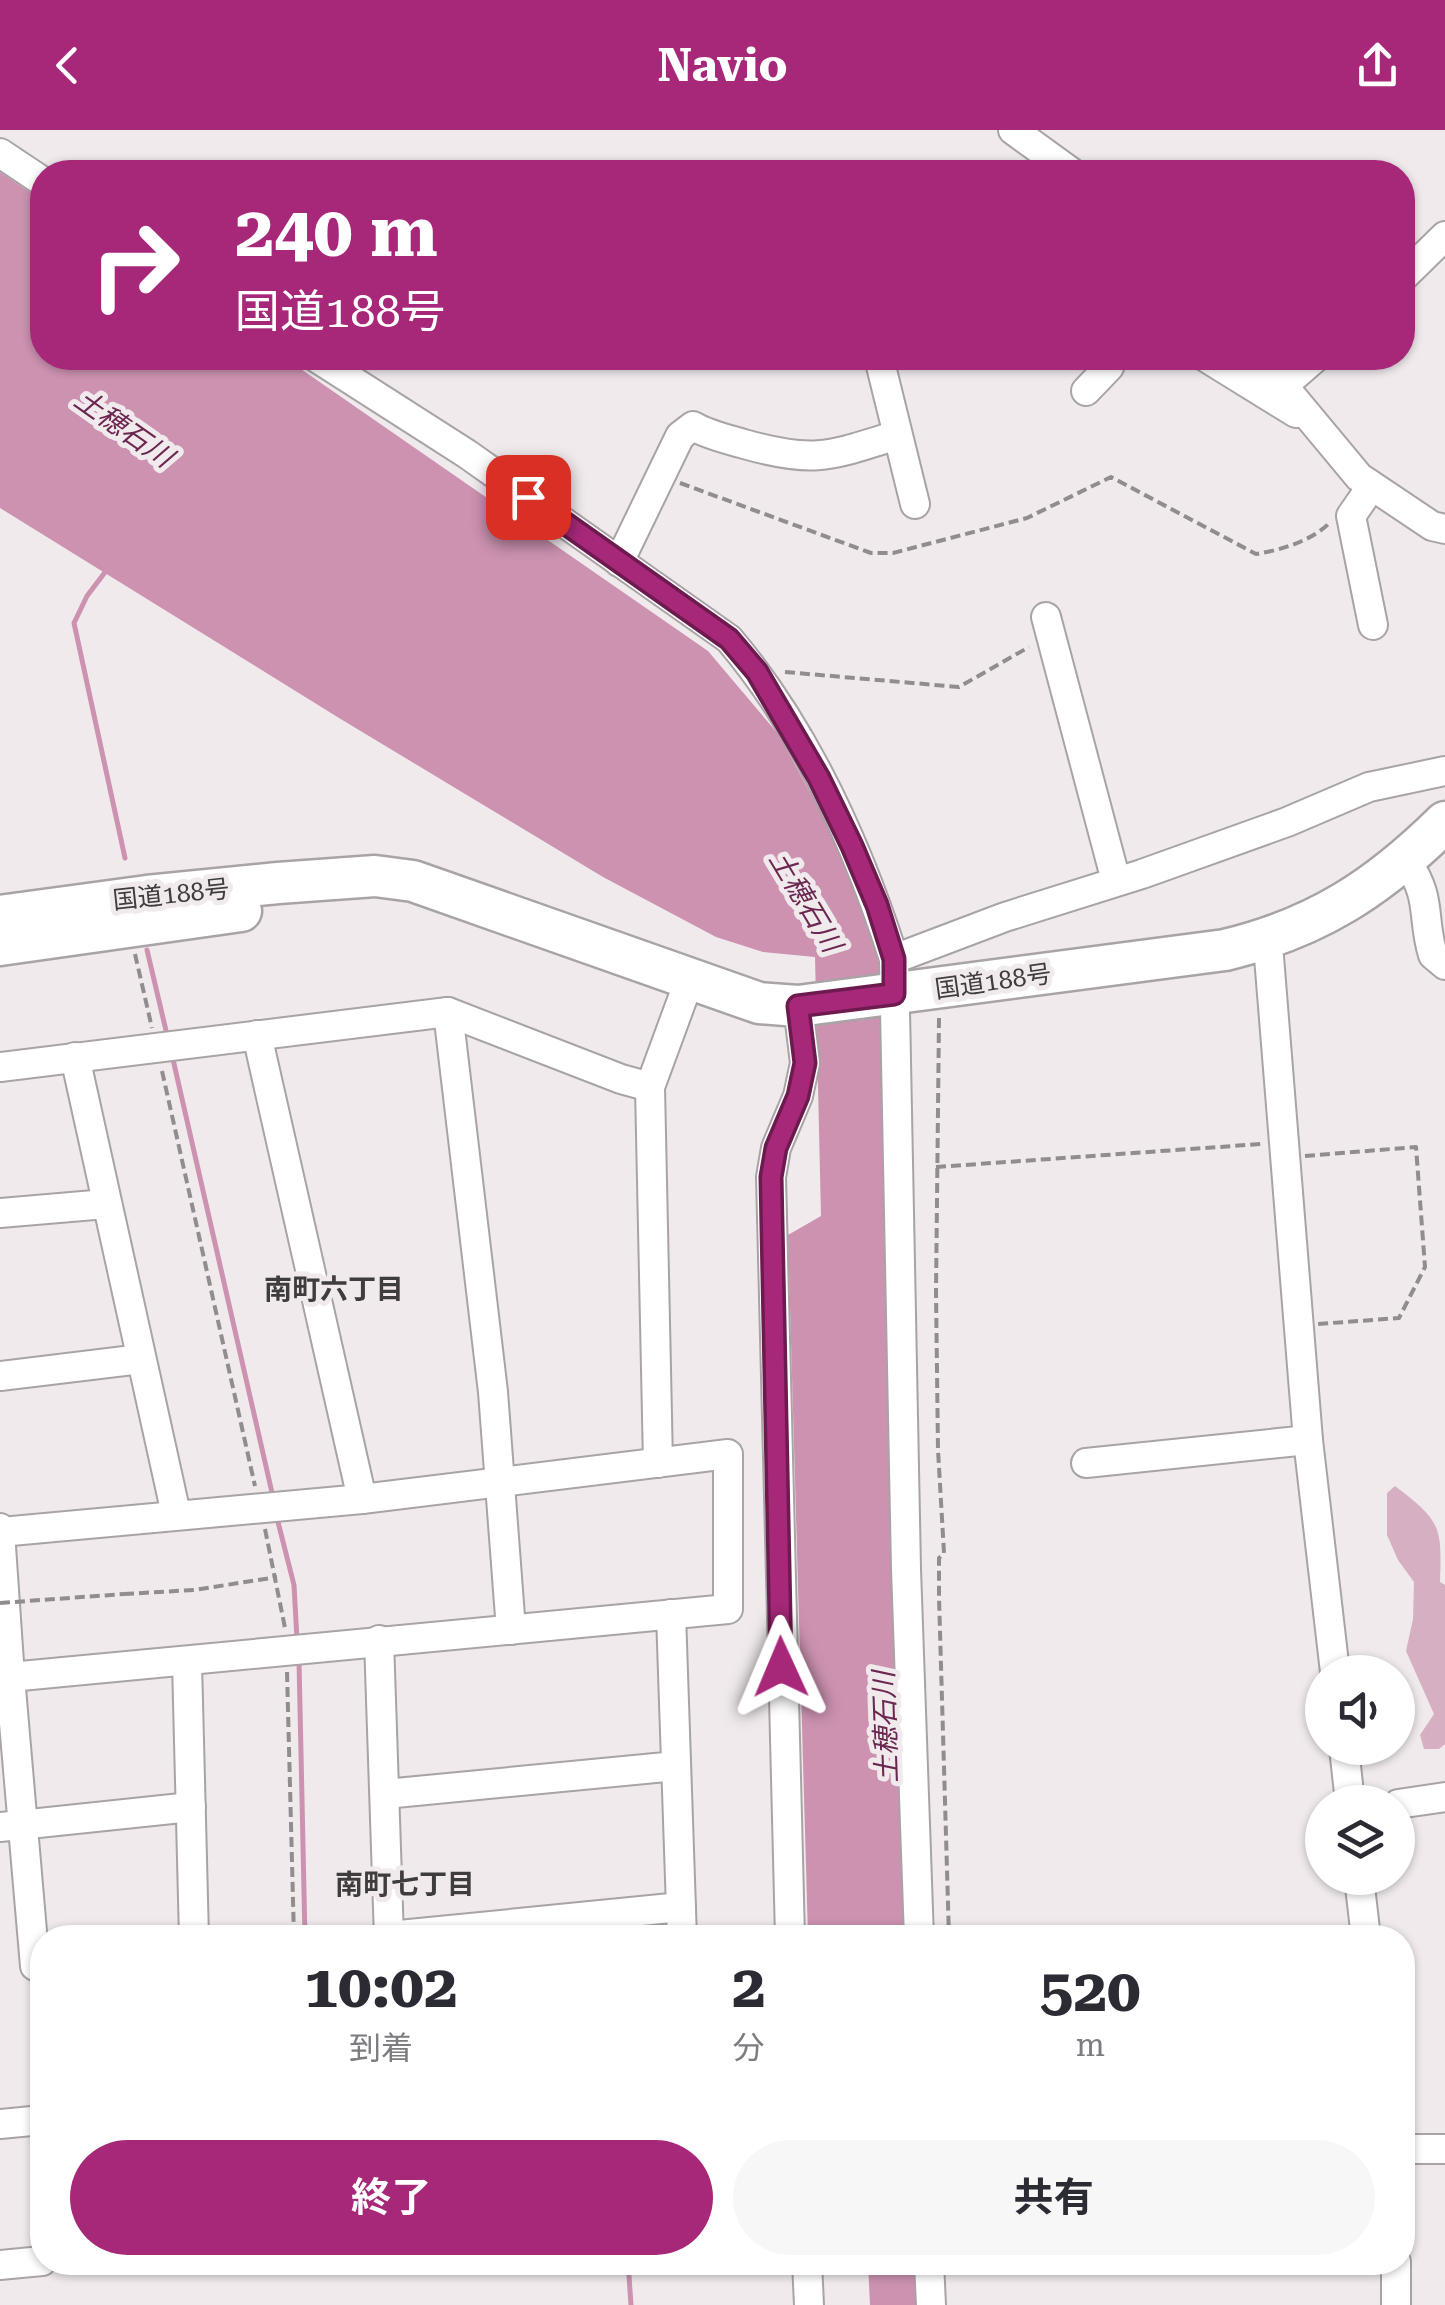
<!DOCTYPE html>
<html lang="ja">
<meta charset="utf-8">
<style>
:root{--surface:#fff;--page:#f7f7f7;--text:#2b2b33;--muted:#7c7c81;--accent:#a72879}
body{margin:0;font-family:"Roboto Serif","Noto Sans JP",serif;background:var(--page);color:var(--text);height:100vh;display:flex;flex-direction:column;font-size:38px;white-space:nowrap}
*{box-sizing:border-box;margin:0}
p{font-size:32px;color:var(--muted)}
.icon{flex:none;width:55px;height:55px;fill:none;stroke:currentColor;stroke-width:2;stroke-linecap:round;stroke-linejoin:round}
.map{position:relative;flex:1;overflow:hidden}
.details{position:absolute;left:30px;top:1795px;width:1385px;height:350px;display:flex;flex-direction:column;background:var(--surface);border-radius:40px;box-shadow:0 2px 8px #0004}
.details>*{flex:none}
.top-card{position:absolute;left:30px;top:30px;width:1385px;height:210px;border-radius:40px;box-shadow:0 2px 8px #0004;background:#a72879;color:#fff;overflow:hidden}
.buttons{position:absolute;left:1305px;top:1525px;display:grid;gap:20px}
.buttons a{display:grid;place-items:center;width:110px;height:110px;border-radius:50%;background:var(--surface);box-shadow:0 2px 8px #0004;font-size:50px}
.pin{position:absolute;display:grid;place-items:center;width:85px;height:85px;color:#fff;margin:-42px;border-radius:20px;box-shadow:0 5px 15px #0006}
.me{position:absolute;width:110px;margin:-55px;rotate:359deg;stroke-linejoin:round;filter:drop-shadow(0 0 8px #0008)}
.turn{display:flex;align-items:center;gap:35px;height:210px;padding:0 40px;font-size:45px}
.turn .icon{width:130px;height:130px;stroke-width:2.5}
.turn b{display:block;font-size:70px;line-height:85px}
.eta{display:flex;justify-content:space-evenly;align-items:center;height:170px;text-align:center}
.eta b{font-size:60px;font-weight:700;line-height:70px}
.cta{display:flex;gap:20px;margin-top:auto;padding:20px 40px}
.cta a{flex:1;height:115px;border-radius:60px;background:var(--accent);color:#fff;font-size:40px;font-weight:700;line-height:115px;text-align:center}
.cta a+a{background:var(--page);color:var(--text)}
header{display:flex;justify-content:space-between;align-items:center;height:130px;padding:0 40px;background:var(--accent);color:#fff;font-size:45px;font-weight:700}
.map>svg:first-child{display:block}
</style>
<header><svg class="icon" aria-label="back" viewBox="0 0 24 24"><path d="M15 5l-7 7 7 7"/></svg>Navio<svg class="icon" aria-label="share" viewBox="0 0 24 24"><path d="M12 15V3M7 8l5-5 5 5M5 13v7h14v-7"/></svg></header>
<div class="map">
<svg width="1445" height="2175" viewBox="0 0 1445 2175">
<rect width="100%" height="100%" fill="#f0eaed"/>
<path fill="#d7afc3" d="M1395,1356C1441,1391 1442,1396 1440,1452L1445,1455V1614L1439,1619H1424L1420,1605L1434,1584L1406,1521L1413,1489L1414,1452L1398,1430L1387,1405V1363Z"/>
<g fill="#cc92b0">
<path d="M0,42L42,70V228H285L708,521L779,605L851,739L880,828L909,1807H808L788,1105L821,1086L815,827L763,822L716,807L603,747L339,588L0,378Z"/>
<path d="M868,2133H919L921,2175H870Z"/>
</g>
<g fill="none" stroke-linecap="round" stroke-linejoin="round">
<g stroke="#cc92b0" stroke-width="5">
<path d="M109,437L87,466L74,493L125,728"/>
<path d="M147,820L168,909"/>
<path d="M172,925L273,1367"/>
<path d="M277,1388L294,1455L297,1510"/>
<path d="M299,1531L305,1808"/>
<path d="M628,2132L631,2175"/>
</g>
<g stroke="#a9a3a6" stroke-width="32">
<g id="minor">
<path d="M1013,0L1071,42"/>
<path d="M0,23L42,51"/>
<path d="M1402,148L1445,106"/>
<path d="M317,228L467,324L729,509C806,600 858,716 894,829L906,1439L919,1808"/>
<path d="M879,228L915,374"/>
<path d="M1207,228L1296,283"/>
<path d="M1260,228L1359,347L1432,396L1445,399"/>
<path d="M1284,255L1315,228"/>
<path d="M1086,261L1109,237L1113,228"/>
<path d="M1371,357L1351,386L1373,495"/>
<path d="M619,432L680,306L693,296C708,305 727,309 744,314C814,334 830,326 897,305"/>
<path d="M1046,487L1116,751"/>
<path d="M1406,730C1433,770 1421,785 1433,825L1445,835"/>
<path d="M1263,811L1269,827L1308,1310L1335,1542"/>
<path d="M894,829L1005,787L1142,744L1287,692L1369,657L1445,641"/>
<path d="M448,882L493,1262L511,1500"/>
<path d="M257,905L362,1369"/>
<path d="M75,927L176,1384"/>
<path d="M0,937L448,882L621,949L650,957"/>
<path d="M0,1083L106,1074"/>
<path d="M0,1246L141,1229"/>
<path d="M658,1333L650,957L689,851"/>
<path d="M1086,1333L1308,1310"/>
<path d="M0,1398V1402L362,1369L728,1324V1479L10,1547L35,1836H42"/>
<path d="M0,1402L10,1547"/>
<path d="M671,1484L682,1808"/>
<path d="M379,1510L389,1808"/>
<path d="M187,1532L194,1808"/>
<path d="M1344,1618L1350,1672"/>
<path d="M385,1664L676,1636"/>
<path d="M1398,1674L1445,1667"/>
<path d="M0,1697L191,1677"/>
<path d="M1359,1748L1366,1808"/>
<path d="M389,1806L681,1777"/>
<path d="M790,1808L771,1047L776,1018L798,966L805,933L798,876"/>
<path d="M0,1994L42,1990"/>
<path d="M1402,2019H1445"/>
<path d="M807,2132L809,2175"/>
<path d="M929,2132L931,2175"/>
<path d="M1396,2132V2175"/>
<path d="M0,2135L42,2131"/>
</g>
</g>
<g stroke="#a9a3a6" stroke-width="45">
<g id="highway">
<path d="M0,786L147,766L278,753L375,746L413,751L759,873L798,876L1225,820C1317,798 1378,758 1445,692"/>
<path d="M0,815L241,781"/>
</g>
</g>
<g stroke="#918c8e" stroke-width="4" stroke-dasharray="10 5" stroke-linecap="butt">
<path d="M680,353L871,423H893L1027,388L1111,347L1256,424C1281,420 1315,410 1331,391"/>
<path d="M785,542L959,557L1029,517"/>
<path d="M135,824L152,898"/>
<path d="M939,888L936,1162L938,1320L944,1423L939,1428V1467L949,1808"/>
<path d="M162,941L255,1356"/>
<path d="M1305,1026L1416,1017L1425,1137L1399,1188L1318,1194"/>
<path d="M936,1037L1261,1014"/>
<path d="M265,1399L285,1498"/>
<path d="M124,1464L194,1460L277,1447"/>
<path d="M287,1542L294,1808"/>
</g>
<use href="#minor" stroke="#fff" stroke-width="28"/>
<use href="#highway" stroke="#fff" stroke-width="40"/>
<path stroke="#918c8e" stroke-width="4" stroke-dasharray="10 5" stroke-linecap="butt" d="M0,1473L124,1464"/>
</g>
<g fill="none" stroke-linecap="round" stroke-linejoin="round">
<g stroke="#6d1a4f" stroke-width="25">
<path id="route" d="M528,367L729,509L757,542L819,648L852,716L877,775L894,829V864L798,876L805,933L798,966L776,1018L771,1047L781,1537"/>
</g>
<use href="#route" stroke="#a72879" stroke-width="18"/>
</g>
<g text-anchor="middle" stroke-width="10" stroke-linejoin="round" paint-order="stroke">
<g font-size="25" fill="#3f3c3d" stroke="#f0eaed">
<text transform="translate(171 764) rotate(-6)" y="9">国道188号</text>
<text transform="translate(993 851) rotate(-8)" y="9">国道188号</text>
</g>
<g font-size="28" font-style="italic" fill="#6c2750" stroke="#f0eaed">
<text transform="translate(124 298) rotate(35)" y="10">土穂石川</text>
<text transform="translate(806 771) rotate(59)" y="10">土穂石川</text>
<text transform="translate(885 1597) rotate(-92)" y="10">土穂石川</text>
</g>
<g font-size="28" font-weight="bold" fill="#3f3c3d" stroke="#f0eaed">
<text x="334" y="1169">南町六丁目</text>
<text x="405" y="1764">南町七丁目</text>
</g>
</g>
</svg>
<div class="buttons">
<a><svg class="icon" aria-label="sound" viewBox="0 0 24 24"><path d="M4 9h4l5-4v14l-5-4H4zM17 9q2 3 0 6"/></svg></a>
<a><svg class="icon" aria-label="layers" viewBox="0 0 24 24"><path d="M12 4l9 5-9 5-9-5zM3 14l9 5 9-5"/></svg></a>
</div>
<div class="pin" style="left:528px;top:367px;background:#d93025"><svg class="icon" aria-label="arrive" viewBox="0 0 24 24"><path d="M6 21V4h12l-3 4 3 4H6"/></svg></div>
<svg class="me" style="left:781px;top:1537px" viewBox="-20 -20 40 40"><path d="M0-17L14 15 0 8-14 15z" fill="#a72879" stroke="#fff" stroke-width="4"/></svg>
<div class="top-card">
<div class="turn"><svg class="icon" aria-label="right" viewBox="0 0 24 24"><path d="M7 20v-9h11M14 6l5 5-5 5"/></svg><div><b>240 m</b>国道188号</div></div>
</div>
<section class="details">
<div class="eta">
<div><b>10:02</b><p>到着</p></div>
<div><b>2</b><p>分</p></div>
<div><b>520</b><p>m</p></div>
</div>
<div class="cta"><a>終了</a><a>共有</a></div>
</section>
</div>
